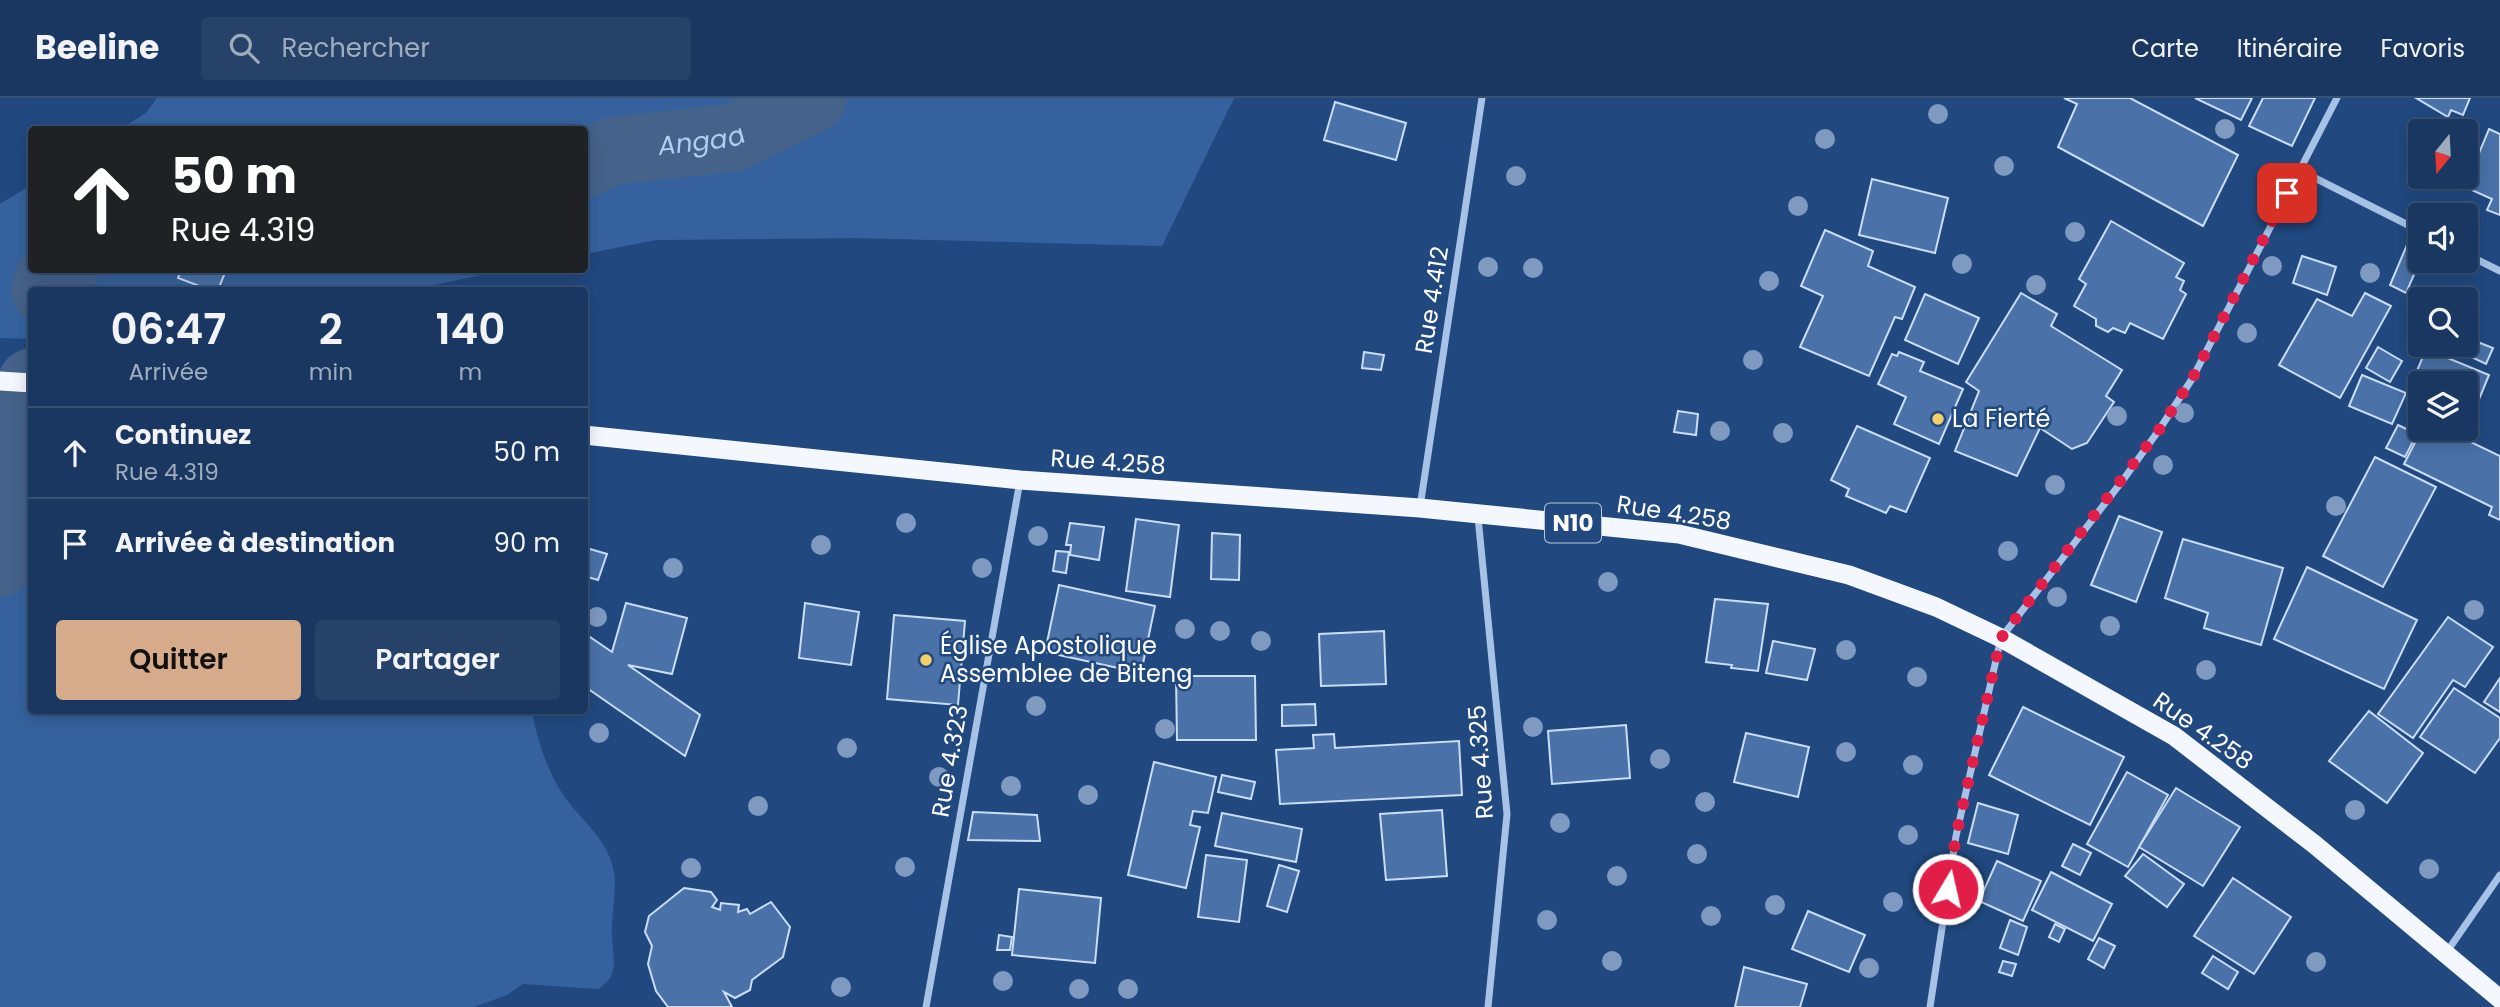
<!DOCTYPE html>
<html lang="fr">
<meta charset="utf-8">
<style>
:root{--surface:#193760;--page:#264269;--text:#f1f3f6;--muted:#9facbd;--line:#375175;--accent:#d6ab8b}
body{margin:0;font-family:Poppins,sans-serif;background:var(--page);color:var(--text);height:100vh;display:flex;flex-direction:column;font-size:26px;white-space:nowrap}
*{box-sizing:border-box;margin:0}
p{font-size:23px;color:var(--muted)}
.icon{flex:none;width:38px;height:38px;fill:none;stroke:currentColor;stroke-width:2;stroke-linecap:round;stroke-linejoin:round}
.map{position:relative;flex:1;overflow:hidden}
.drawer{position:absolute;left:28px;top:189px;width:560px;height:427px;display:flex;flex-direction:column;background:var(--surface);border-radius:7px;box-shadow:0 4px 18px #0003,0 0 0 2px var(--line)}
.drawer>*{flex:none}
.guide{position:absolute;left:28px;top:28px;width:560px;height:147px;border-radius:7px;box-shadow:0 4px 18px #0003,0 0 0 2px var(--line);background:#202124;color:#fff;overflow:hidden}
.needle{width:46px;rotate:198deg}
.controls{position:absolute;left:2408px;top:21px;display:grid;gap:14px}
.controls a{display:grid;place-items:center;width:70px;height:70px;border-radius:7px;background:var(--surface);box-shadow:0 4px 18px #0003,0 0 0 2px var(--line);font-size:35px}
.pin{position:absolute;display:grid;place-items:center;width:60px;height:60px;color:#fff;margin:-30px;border-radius:14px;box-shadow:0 4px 10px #0006}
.me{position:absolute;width:77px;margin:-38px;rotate:9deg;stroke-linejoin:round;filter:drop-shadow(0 0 5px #0008)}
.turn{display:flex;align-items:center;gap:24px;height:147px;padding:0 28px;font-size:32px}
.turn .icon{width:91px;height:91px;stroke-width:2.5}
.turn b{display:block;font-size:49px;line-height:60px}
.eta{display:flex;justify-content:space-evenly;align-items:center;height:119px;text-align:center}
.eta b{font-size:42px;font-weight:600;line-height:49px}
.primary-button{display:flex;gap:14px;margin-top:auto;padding:14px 28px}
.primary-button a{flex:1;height:80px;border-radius:7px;background:var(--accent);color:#111;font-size:28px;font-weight:600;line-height:80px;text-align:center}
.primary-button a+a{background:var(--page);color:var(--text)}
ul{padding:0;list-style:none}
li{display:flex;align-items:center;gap:21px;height:91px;padding:0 28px;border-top:2px solid var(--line)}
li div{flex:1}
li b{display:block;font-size:26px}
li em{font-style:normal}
header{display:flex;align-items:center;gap:42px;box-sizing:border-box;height:98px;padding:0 35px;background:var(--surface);border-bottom:2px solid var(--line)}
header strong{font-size:33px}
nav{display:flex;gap:38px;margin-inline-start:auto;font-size:24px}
.search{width:490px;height:63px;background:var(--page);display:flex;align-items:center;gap:18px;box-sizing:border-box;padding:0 24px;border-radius:7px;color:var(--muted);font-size:26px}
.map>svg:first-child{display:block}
</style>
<header>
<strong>Beeline</strong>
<div class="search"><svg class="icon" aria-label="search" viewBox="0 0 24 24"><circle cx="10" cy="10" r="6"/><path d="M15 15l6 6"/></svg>Rechercher</div>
<nav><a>Carte</a><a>Itinéraire</a><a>Favoris</a></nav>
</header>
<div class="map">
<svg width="2500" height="909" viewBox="0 0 2500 909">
<rect width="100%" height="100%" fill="#214980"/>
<g fill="#35629e">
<path d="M157,0H1234L1162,148L856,140L656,142L585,156L584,32L120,31L146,15Z"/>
<path d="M31,87L32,172H506L410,192H32L31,241L0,240V106Z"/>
<path d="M0,322L31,326L32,612L532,613C537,642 547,673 564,698C580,721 602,736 611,763C620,787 610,814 612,839C613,861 620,878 598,891L523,886L507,897L474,909H0Z"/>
</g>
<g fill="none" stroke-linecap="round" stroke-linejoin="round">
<g stroke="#45628a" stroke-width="68">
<path id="s1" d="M584,66L612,53L732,40L813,0"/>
<path d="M45,192L49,180L64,172"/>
<path d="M0,465L16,429L28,335L32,284"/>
</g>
</g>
<g fill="#4a72a9" stroke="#caddf6" stroke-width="2">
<path d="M2064,0H2130L2238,57L2203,128L2058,49L2077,6Z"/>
<path d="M2195,0H2252L2241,22Z"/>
<path d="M2263,0H2315L2292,48L2249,28Z"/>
<path d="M2416,0H2470L2463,17L2451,12L2448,19Z"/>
<path d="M1335,4L1406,25L1396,62L1324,42Z"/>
<path d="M2489,31L2500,36V117L2487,112L2492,101L2465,89Z"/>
<path d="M1872,81L1948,100L1935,155L1859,137Z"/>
<path d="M2111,123L2184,165L2176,179L2184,183L2180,192L2186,196L2163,241L2130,225L2125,235L2113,230L2108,234L2096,228V221L2074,208L2086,186L2079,181Z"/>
<path d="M1825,132L1873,153L1868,168L1915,189L1902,221L1895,219L1869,278L1800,249L1823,198L1801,188Z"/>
<path d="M2412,135L2420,139V163L2406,195L2390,187Z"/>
<path d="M2302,158L2336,169L2327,197L2293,185Z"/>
<path d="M181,172H226L218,192H210L178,180Z"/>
<path d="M2021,195L2057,216L2051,228L2122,272L2106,298L2114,304L2087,345L2072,351L2040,330L2017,378L1955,353L1979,293L1966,284Z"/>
<path d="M2365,195L2391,208L2340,300L2279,267L2317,201L2352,218Z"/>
<path d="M1925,196L1979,220L1958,266L1905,242Z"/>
<path d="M2475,243L2493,250L2486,266L2469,258Z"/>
<path d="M2378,249L2402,263L2390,284L2366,270Z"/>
<path d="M2426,251L2489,277L2470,323L2466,321V285H2420V303L2407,297Z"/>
<path d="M1364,254L1384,257L1381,272L1362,270Z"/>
<path d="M1899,254L1924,264L1920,273L1963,291L1939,346L1894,326L1906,299L1878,286L1892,256L1897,258Z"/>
<path d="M2362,277L2406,295L2392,326L2349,308Z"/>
<path d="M1678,313L1698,316L1696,337L1674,334Z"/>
<path d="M2398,327L2417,336L2405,359L2386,350Z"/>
<path d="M1857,328L1930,360L1906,414L1890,408L1886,415L1846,398L1849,391L1831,382Z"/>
<path d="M2422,331H2444L2500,358V422L2489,417L2492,409L2404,366Z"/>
<path d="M2375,359L2436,389L2383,489L2323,458Z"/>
<path d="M2119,418L2162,434L2136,504L2091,487Z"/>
<path d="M1136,421L1179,427L1170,499L1126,493Z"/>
<path d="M1070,425L1104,429L1099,462L1070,457L1071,447H1066Z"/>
<path d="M1212,435L1240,437L1239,482L1211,481Z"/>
<path d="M2183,441L2283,470L2261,547L2204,530L2208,515L2165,500Z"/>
<path d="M590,451L607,456L598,482L584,478V467Z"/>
<path d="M1056,453L1069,454L1066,475L1053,473Z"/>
<path d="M2307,469L2417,522L2384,591L2274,541Z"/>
<path d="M1059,487L1155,508L1141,575L1045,554Z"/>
<path d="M1715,501L1768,506L1758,573L1731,570L1732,567L1706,564Z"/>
<path d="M626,505L687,520L672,576L628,567L700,617L685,658L584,588V535L612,554Z"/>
<path d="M805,505L859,514L851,567L799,560Z"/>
<path d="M894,517L965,523L958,607L887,601Z"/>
<path d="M2448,519L2493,549L2465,589L2453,582L2413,640L2378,616Z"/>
<path d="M1384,533L1386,586L1321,588L1319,536Z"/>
<path d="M1773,543L1815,551L1807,582L1766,575Z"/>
<path d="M1176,578H1255L1256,642H1177Z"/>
<path d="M2500,580V614L2484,604Z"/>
<path d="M2454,590L2500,620V640L2475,675L2420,639Z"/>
<path d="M1315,606L1316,627L1282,628V607Z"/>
<path d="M2023,609L2124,659L2090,727L1989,677Z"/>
<path d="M2369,613L2423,655L2387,705L2329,663Z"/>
<path d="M1626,627L1630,680L1552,686L1548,633Z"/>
<path d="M1746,635L1809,649L1798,699L1734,684Z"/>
<path d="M1334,636L1335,650L1459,643L1462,697L1280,706L1276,652L1314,650L1313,637Z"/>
<path d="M1154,664L1216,679L1208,715L1193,713L1190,727L1200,729L1186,790L1128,777Z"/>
<path d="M2127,674L2168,697L2128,769L2087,746Z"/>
<path d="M1222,677L1255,684L1251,701L1218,694Z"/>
<path d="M2176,690L2240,729L2203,788L2139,749Z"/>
<path d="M1978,705L2018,717L2008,756L1968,745Z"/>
<path d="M1442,712L1447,778L1386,782L1380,716Z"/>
<path d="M973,714L1037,717L1040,743L968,742Z"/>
<path d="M1222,715L1302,731L1296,764L1215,748Z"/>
<path d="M2073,746L2091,755L2080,777L2062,768Z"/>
<path d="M2143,756L2184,786L2167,809L2125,778Z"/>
<path d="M1206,757L1247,762L1239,824L1198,819Z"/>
<path d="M1997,763L2041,783L2023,823L1979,803Z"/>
<path d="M1279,767L1299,773L1287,814L1267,808Z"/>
<path d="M2051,774L2112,806L2093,843L2032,812Z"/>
<path d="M2233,780L2291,819L2254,876L2194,838Z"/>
<path d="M684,790L711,794L717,802L712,809L720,812L721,805L739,807L738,814L747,811L750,816L771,804L790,829L783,859L752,882L750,892L735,900L724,894L732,909H668L656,893L648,866L652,848L645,834L649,818Z"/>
<path d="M1019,791L1101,800L1095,865L1012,857Z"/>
<path d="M1808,813L1865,837L1849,874L1792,851Z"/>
<path d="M2010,822L2027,829L2018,857L2000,850Z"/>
<path d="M2055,826L2065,831L2059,844L2049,839Z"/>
<path d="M999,837L1012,839L1010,852H997Z"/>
<path d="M2099,840L2115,848L2104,870L2088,861Z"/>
<path d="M2213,858L2238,874L2228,891L2202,875Z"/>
<path d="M2003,863L2016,866L2012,878L1999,874Z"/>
<path d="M1744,869L1807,886L1800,909H1735Z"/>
</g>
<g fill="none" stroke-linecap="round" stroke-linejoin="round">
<g stroke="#a6c3e7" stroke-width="7">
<path d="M2299,72L2420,133"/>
<path d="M2466,156L2500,173"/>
<path d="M1420,409L1482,0"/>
<path d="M1478,419L1507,716L1488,909"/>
<path d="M2446,855L2500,777"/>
<path d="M926,909L1020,383"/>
<path d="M1930,909L1956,738L2001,540L2123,382L2159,332L2192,281L2337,0"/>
</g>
<g stroke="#f4f8fe" stroke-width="19">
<path d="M0,283L32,285"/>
<path d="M584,337L1020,382L1420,410L1679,436L1849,477L1936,509L2001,540L2174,638L2314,746L2500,901"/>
</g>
</g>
<g fill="#7e9ac1">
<circle cx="1938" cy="16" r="10"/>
<circle cx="2225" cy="31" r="10"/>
<circle cx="1825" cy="41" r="10"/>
<circle cx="2004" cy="68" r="10"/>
<circle cx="1516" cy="78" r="10"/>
<circle cx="1798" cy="108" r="10"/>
<circle cx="2075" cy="134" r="10"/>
<circle cx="1962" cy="166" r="10"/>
<circle cx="2272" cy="168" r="10"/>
<circle cx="1488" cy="169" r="10"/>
<circle cx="1533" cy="170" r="10"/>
<circle cx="2370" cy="175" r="10"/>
<circle cx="1769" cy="183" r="10"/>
<circle cx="2036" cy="187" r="10"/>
<circle cx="2247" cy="235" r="10"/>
<circle cx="1753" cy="262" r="10"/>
<circle cx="2184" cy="315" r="10"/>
<circle cx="2117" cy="318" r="10"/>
<circle cx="1720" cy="333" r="10"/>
<circle cx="1783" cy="335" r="10"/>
<circle cx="2163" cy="367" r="10"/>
<circle cx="2055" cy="387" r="10"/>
<circle cx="2336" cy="408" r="10"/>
<circle cx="906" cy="425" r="10"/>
<circle cx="1038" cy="438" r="10"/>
<circle cx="821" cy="447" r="10"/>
<circle cx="2008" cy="453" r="10"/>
<circle cx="673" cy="470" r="10"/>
<circle cx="982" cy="470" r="10"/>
<circle cx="1608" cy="484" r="10"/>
<circle cx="2057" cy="499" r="10"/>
<circle cx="2474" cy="512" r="10"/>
<circle cx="597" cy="519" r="10"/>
<circle cx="2110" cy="528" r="10"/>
<circle cx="1185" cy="531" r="10"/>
<circle cx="1220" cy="533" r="10"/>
<circle cx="1261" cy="543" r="10"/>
<circle cx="1846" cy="552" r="10"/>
<circle cx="2206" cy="572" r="10"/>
<circle cx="1917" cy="579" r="10"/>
<circle cx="1036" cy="608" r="10"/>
<circle cx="1533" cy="629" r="10"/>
<circle cx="1165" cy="631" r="10"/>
<circle cx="599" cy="635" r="10"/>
<circle cx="847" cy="650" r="10"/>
<circle cx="1846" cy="654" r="10"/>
<circle cx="1660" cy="661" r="10"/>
<circle cx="1913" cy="667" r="10"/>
<circle cx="939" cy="679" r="10"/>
<circle cx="1011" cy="688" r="10"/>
<circle cx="1088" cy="697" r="10"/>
<circle cx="1705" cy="704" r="10"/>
<circle cx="758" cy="708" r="10"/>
<circle cx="2355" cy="712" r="10"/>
<circle cx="1560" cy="725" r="10"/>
<circle cx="1908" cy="737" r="10"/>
<circle cx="1697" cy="756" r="10"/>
<circle cx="905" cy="769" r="10"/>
<circle cx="691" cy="770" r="10"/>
<circle cx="2429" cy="771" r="10"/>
<circle cx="1617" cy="778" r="10"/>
<circle cx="1893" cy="804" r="10"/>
<circle cx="1775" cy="807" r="10"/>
<circle cx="1711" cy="818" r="10"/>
<circle cx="1547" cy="822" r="10"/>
<circle cx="1612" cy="863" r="10"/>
<circle cx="2316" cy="864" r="10"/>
<circle cx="1869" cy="870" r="10"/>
<circle cx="1003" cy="883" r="10"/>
<circle cx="841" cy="889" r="10"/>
<circle cx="1079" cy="891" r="10"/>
<circle cx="1128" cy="891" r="10"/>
</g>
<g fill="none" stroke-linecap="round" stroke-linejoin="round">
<path stroke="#e11d48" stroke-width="12" stroke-dasharray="0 21.6" d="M1948,791L1956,738L2001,540L2159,332L2192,281L2287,95"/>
</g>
<g fill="#f4ce68" stroke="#214980" stroke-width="2.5">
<circle cx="1938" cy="321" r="7"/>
<circle cx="926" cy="562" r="7"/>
</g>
<g text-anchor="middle" stroke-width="5" stroke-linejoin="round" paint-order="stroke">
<rect fill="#214980" stroke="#bcc8d9" stroke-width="2" x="1545" y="405.5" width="56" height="39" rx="5"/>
<g font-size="23" font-weight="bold" fill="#fff">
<text x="1573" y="433">N10</text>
</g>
<g font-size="24" fill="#fff" stroke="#214980">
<text transform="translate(1432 202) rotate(-81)" y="8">Rue 4.412</text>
<text transform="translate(1108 364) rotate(4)" y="8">Rue 4.258</text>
<text transform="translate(1674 415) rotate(9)" y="8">Rue 4.258</text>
<text transform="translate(2203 633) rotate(35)" y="8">Rue 4.258</text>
<text transform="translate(950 663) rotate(-80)" y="8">Rue 4.323</text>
<text transform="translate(1481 664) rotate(-94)" y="8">Rue 4.325</text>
</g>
<g font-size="24" fill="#fff" stroke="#214980" text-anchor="start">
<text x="1952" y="329">La Fierté</text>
<text x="940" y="556">Église Apostolique<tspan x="940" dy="28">Assemblee de Biteng</tspan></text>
</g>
<g font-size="26" font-style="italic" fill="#b2cdef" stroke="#214980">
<text dy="9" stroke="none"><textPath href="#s1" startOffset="121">Angaa</textPath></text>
</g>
</g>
</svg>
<div class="controls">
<a><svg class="needle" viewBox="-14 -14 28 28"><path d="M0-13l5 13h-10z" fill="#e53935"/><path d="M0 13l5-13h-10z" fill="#9facbd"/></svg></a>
<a><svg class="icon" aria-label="sound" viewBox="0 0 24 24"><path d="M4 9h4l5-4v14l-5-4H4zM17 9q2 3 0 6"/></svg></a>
<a><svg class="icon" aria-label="search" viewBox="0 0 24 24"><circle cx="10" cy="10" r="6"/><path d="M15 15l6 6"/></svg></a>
<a><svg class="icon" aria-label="layers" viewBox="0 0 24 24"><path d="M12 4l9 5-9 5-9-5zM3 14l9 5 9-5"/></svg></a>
</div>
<div class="pin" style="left:2287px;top:95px;background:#d93025"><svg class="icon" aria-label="arrive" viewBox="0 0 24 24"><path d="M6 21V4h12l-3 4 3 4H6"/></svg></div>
<svg class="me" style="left:1948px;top:791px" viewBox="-20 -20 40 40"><circle r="17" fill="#e11d48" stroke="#fff" stroke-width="3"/><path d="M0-11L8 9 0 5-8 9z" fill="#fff"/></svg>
<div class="guide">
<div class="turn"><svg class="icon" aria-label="ahead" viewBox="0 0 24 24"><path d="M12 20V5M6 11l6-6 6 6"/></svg><div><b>50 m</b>Rue 4.319</div></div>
</div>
<section class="drawer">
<div class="eta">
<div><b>06:47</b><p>Arrivée</p></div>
<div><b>2</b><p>min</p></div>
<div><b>140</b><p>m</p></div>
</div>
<ul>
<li><svg class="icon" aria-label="ahead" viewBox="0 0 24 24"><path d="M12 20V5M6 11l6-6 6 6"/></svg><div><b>Continuez</b><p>Rue 4.319</p></div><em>50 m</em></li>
<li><svg class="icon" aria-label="arrive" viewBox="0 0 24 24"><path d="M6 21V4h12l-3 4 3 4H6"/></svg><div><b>Arrivée à destination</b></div><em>90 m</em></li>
</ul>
<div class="primary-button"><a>Quitter</a><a>Partager</a></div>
</section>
</div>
